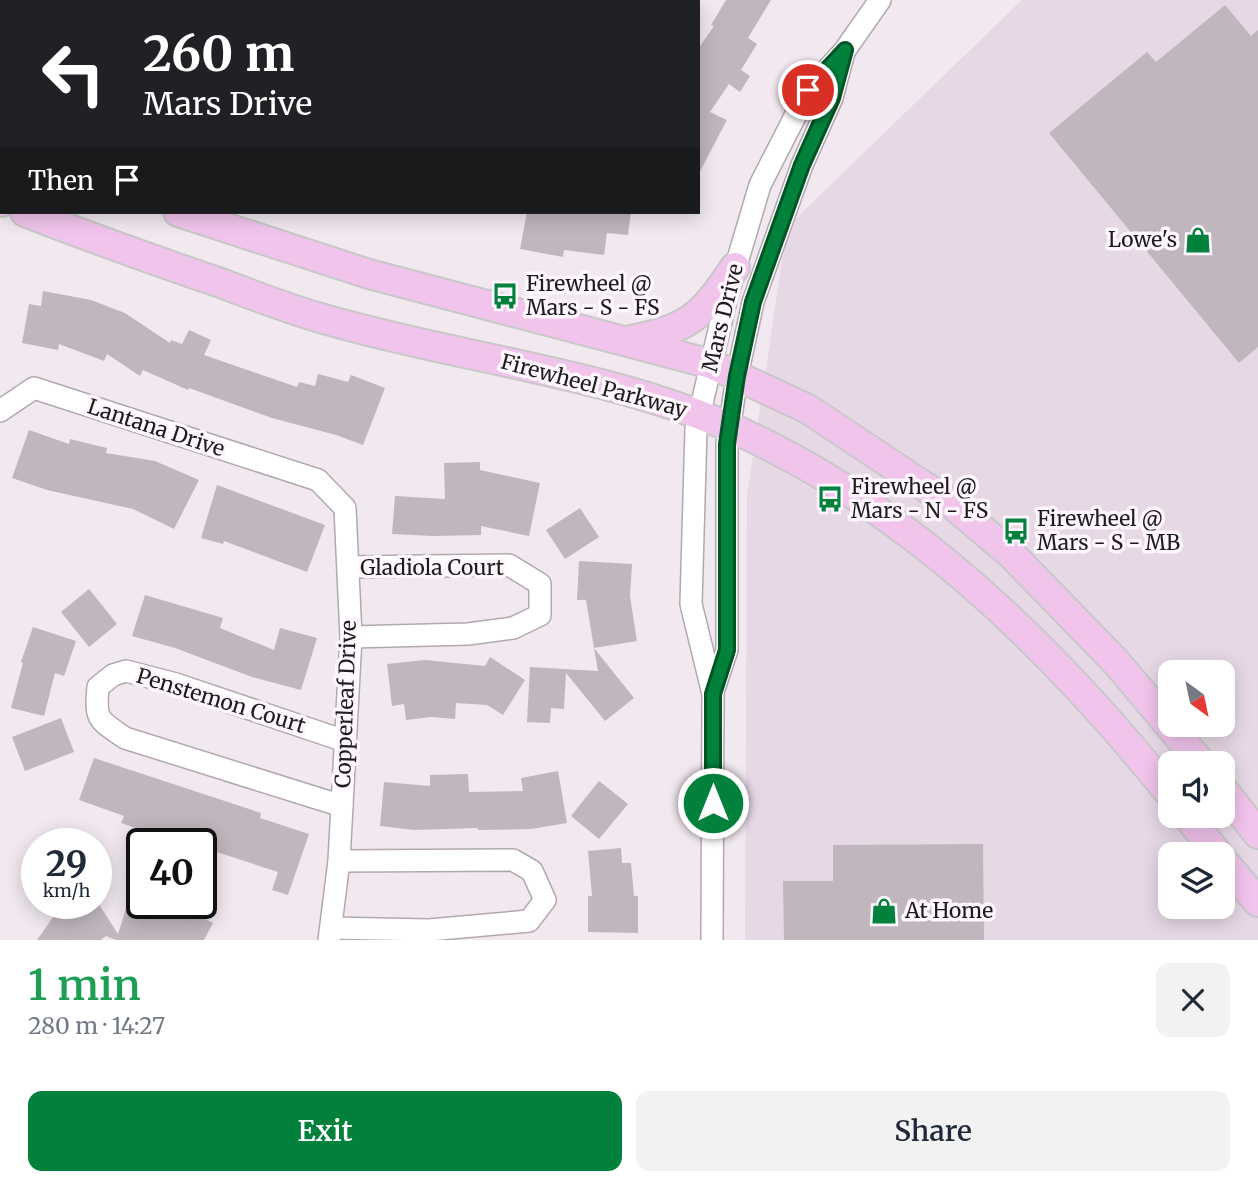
<!DOCTYPE html>
<meta charset="utf-8">
<style>
:root{--surface:#fff;--page:#f2f2f3;--text:#1f2937;--muted:#747a83;--accent:#01813b}
body{margin:0;font-family:Merriweather,serif;background:var(--page);color:var(--text);height:100vh;display:flex;flex-direction:column;font-size:26px;white-space:nowrap}
*{box-sizing:border-box;margin:0}
p{font-size:23px;color:var(--muted)}
.icon{flex:none;width:38px;height:38px;fill:none;stroke:currentColor;stroke-width:2;stroke-linecap:round;stroke-linejoin:round}
.map{position:relative;height:940px;overflow:hidden}
.details{display:flex;flex-direction:column;background:var(--surface);flex:1}
.details>*{flex:none}
.banner{position:absolute;left:0px;top:0px;width:700px;height:214px;box-shadow:0 4px 18px #0003;background:#202124;color:#fff;overflow:hidden}
.needle{width:46px;rotate:147deg}
.fabs{position:absolute;left:1158px;top:660px;display:grid;gap:14px}
.fabs a{display:grid;place-items:center;width:77px;height:77px;border-radius:14px;background:var(--surface);box-shadow:0 4px 18px #0003;font-size:35px}
.speed{position:absolute;left:21px;top:828px;display:flex;gap:14px;font-size:35px;font-weight:700;text-align:center}
.speed>*{display:grid;place-content:center;width:91px;height:91px;border-radius:50%;background:var(--surface);box-shadow:0 4px 18px #0003;line-height:1}
.speed small{font-size:18px;font-weight:400}
.speed .limit{border:4px solid #111;border-radius:10px;background:#fff;color:#111}
.pin{position:absolute;display:grid;place-items:center;width:60px;height:60px;color:#fff;margin:-30px;border:4px solid #fff;border-radius:50%;box-shadow:0 2px 7px #0007}
.me{position:absolute;width:77px;margin:-38px;rotate:0deg;stroke-linejoin:round;filter:drop-shadow(0 0 5px #0008)}
.turn{display:flex;align-items:center;gap:24px;height:147px;padding:0 28px;font-size:32px}
.turn .icon{width:91px;height:91px;stroke-width:2.5}
.turn b{display:block;font-size:49px;line-height:60px}
.then{display:flex;align-items:center;height:66px;padding:0 28px;background:#0003;gap:14px;font-size:26px}
.round{display:grid;place-items:center;flex:none;width:74px;height:74px;border-radius:14px;background:var(--page)}
.head{display:flex;align-items:center;justify-content:space-between;height:119px;padding:0 28px}
h1{font-size:42px;font-weight:600;line-height:52px;color:#1e9e55}
.button{display:flex;gap:14px;margin-top:auto;padding:14px 28px}
.button a{flex:1;height:80px;border-radius:14px;background:var(--accent);color:#fff;font-size:28px;font-weight:600;line-height:80px;text-align:center}
.button a+a{background:var(--page);color:var(--text)}
.map>svg:first-child{display:block}
</style>
<div class="map">
<svg width="1258" height="940" viewBox="0 0 1258 940">
<rect width="100%" height="100%" fill="#f1e8f0"/>
<path fill="#e7d8e5" fill-rule="evenodd" d="M1022,0H1258V940H745L747,496L787,227ZM1171,672H1223V724H1171ZM1171,763H1223V816H1171ZM1171,854H1223V906H1171Z"/>
<g fill="#c0b7be">
<path d="M726,0H771L748,38L757,44L741,70L750,76L740,92L729,84L710,112L727,120L698,175V49L714,26L711,25Z"/>
<path d="M1225,5L1251,36L1258,30V347L1239,363L1049,133L1147,52L1156,62Z"/>
<path d="M527,212H631L628,235L607,233L604,255L564,250L563,257L520,249Z"/>
<path d="M43,291L91,300L125,313L170,343L171,340L182,344L189,330L211,340L204,355L297,387L299,382L315,386L318,374L348,382L351,375L385,388L363,445L336,435L272,418L189,388L188,390L143,370L140,376L107,354L104,361L59,344L58,350L22,343L29,304L41,306Z"/>
<path d="M29,430L69,444L70,439L107,448L106,453L155,461L199,480L174,529L133,509L47,490L12,478Z"/>
<path d="M480,462V470L540,483L529,536L481,526V535L432,536L392,534L395,496L445,499L444,463Z"/>
<path d="M217,485L325,525L307,572L224,541L223,544L201,538Z"/>
<path d="M580,508L599,537L565,559L546,530Z"/>
<path d="M579,561L632,564L630,596L637,641L594,648L586,600H577Z"/>
<path d="M89,589L117,624L89,647L61,612Z"/>
<path d="M145,595L223,618L220,628L274,650L280,628L317,638L301,690L252,677L175,648L132,636Z"/>
<path d="M33,627L76,641L64,676L55,673L44,716L11,708L23,663L21,662Z"/>
<path d="M594,648L634,698L605,721L566,673L564,709L551,708L550,723L527,722L530,667L598,671Z"/>
<path d="M490,657L525,680L503,715L487,705L456,703L455,719L431,717L406,720L404,704L392,706L387,664L425,660L485,666Z"/>
<path d="M61,718L74,752L25,771L12,737Z"/>
<path d="M94,758L261,813L260,818L309,834L288,895L272,890L278,872L201,847V844H183L121,823L124,816L79,800Z"/>
<path d="M558,771L567,823L531,829L478,830V828L414,830L380,826L384,782L430,786V775L468,774L469,792L523,791L521,778Z"/>
<path d="M599,781L628,804L599,839L571,816Z"/>
<path d="M983,844L984,940H784L783,881H833V845Z"/>
<path d="M621,848L622,863H631L634,896H638V933L588,932V896H592L588,851Z"/>
<path d="M130,896L142,900V903H185L183,908L213,923L204,940H116L106,936L101,940H37L58,910L69,903H98L118,934Z"/>
</g>
<g fill="none" stroke-linecap="round" stroke-linejoin="round">
<g stroke="#b2a9b0" stroke-width="24">
<g id="minor">
<path d="M140,0L145,2"/>
<path d="M333,2L334,0"/>
<path d="M673,2L674,0"/>
<path d="M0,411L34,388L318,480L345,508L351,637L339,861L329,940"/>
<path d="M348,567L509,565L540,584V615L513,628L468,634L351,637"/>
<path d="M713,692L727,650V444L737,376L753,302L802,165L832,98L844,52"/>
<path d="M342,806L125,738C98,719 95,721 98,687L113,675L126,671L176,684L345,741"/>
<path d="M331,928L429,930L529,921L545,900L532,871L513,860L339,861"/>
<path d="M712,940L713,694L691,604L696,429L727,296L760,185L808,91L845,50L880,0"/>
</g>
</g>
<g stroke="#c9c8c9" stroke-width="32">
<g id="major">
<path d="M0,148L2,149"/>
<path d="M0,202H2"/>
<path d="M25,212C89,237 153,260 218,282C253,295 288,309 324,319C457,358 599,371 727,426C906,504 1050,645 1171,795"/>
<path d="M178,212L369,274L711,364L808,409L954,506L1010,553L1117,663L1201,763"/>
<path d="M627,341C690,328 700,319 735,267"/>
<path d="M1223,790L1258,834"/>
<path d="M1187,816L1218,854"/>
<path d="M1223,861L1258,902"/>
</g>
</g>
<use href="#minor" stroke="#fff" stroke-width="21"/>
<use href="#major" stroke="#f1c4ec" stroke-width="28"/>
</g>
<g fill="none" stroke-linecap="round" stroke-linejoin="round">
<g stroke="#015426" stroke-width="18">
<path id="route" d="M713,803V694L727,650V444L737,376L753,302L802,165L832,98L845,50L808,90"/>
</g>
<use href="#route" stroke="#01813b" stroke-width="12"/>
</g>
<defs>
<g id="shop-bare" transform="scale(2.1)"><path d="M-5-2.5h2.3a2.7 3.5 0 0 1 5.4 0H5L5.5 6h-11ZM-1.5-2.5h3a1.5 2.3 0 0 0-3 0Z" fill="#01813b" stroke="#fef6fd" stroke-width="2.5" paint-order="stroke"/></g>
<g id="bus-bare" transform="scale(2.1)"><path d="M-5-6H5V4H4V6H2V4H-2V6H-4V4H-5ZM-3.5-4V0h7V-4ZM-3.5 1.2v1.5H-2V1.2ZM2 1.2v1.5H3.5V1.2Z" fill="#01813b" stroke="#fef6fd" stroke-width="2.5" paint-order="stroke"/></g>
</defs>
<g fill-rule="evenodd">
<use href="#shop-bare" x="1198" y="240"/>
<use href="#bus-bare" x="505" y="296"/>
<use href="#bus-bare" x="830" y="499"/>
<use href="#bus-bare" x="1016" y="531"/>
<use href="#shop-bare" x="884" y="911"/>
</g>
<g text-anchor="middle" stroke-width="7" stroke-linejoin="round" paint-order="stroke">
<g font-size="21" fill="#1e1b1d" stroke="#fef6fd" text-anchor="start">
<text x="1177" y="247" text-anchor="end">Lowe's</text>
<text x="526" y="291">Firewheel @<tspan x="526" dy="24">Mars - S - FS</tspan></text>
<text x="851" y="494">Firewheel @<tspan x="851" dy="24">Mars - N - FS</tspan></text>
<text x="1037" y="526">Firewheel @<tspan x="1037" dy="24">Mars - S - MB</tspan></text>
<text x="905" y="918">At Home</text>
</g>
<g font-size="21" fill="#1e1b1d" stroke="#fef6fd">
<text transform="translate(723 318) rotate(-76)" y="7">Mars Drive</text>
<text transform="translate(594 386) rotate(15)" y="7">Firewheel Parkway</text>
<text transform="translate(156 428) rotate(18)" y="7">Lantana Drive</text>
<text x="432" y="575">Gladiola Court</text>
<text transform="translate(221 701) rotate(17)" y="7">Penstemon Court</text>
<text transform="translate(346 704) rotate(-88)" y="7">Copperleaf Drive</text>
</g>
</g>
</svg>
<div class="fabs">
<a><svg class="needle" viewBox="-14 -14 28 28"><path d="M0-13l5 13h-10z" fill="#e53935"/><path d="M0 13l5-13h-10z" fill="#747a83"/></svg></a>
<a><svg class="icon" aria-label="sound" viewBox="0 0 24 24"><path d="M4 9h4l5-4v14l-5-4H4zM17 9q2 3 0 6"/></svg></a>
<a><svg class="icon" aria-label="layers" viewBox="0 0 24 24"><path d="M12 4l9 5-9 5-9-5zM3 14l9 5 9-5"/></svg></a>
</div>
<div class="speed"><div>29<small>km/h</small></div><div class="limit">40</div></div>
<div class="pin" style="left:808px;top:90px;background:#d93025"><svg class="icon" aria-label="arrive" viewBox="0 0 24 24"><path d="M6 21V4h12l-3 4 3 4H6"/></svg></div>
<svg class="me" style="left:713px;top:803px" viewBox="-20 -20 40 40"><circle r="17" fill="#01813b" stroke="#fff" stroke-width="3"/><path d="M0-11L8 9 0 5-8 9z" fill="#fff"/></svg>
<div class="banner">
<div class="turn"><svg class="icon" aria-label="left" viewBox="0 0 24 24"><path d="M17 20v-9H6M10 6l-5 5 5 5"/></svg><div><b>260 m</b>Mars Drive</div></div>
<div class="then">Then<svg class="icon" aria-label="arrive" viewBox="0 0 24 24"><path d="M6 21V4h12l-3 4 3 4H6"/></svg></div>
</div>
</div>
<section class="details">
<div class="head"><div><h1>1 min</h1><p>280 m · 14:27</p></div><a class="round"><svg class="icon" aria-label="close" viewBox="0 0 24 24"><path d="M6 6l12 12M18 6L6 18"/></svg></a></div>
<div class="button"><a>Exit</a><a>Share</a></div>
</section>
